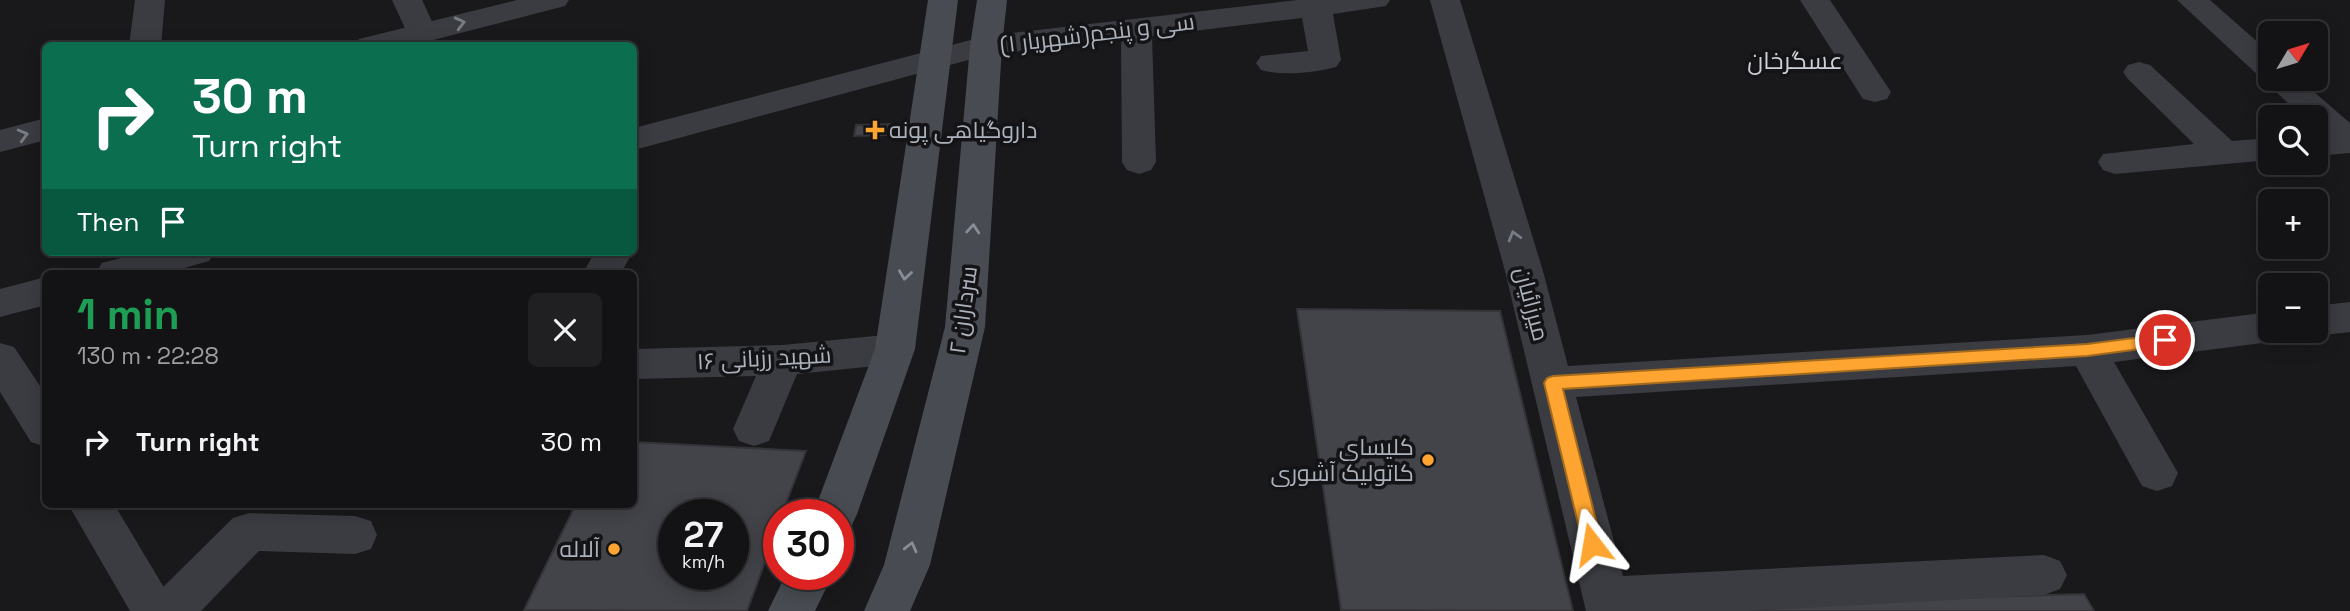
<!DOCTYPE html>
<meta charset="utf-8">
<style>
:root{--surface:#131315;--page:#202022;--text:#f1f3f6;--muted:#9d9ea0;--line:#323234}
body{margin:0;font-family:"Space Grotesk",Cairo,sans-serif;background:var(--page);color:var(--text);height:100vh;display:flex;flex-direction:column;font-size:26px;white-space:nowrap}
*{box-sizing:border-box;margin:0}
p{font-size:23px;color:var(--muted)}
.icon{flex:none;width:38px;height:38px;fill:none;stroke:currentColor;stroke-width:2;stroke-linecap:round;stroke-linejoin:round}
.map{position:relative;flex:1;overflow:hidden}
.panel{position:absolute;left:42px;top:270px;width:595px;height:238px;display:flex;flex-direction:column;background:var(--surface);border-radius:10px;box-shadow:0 4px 18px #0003,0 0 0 2px var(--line)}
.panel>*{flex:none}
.banner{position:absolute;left:42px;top:42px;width:595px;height:214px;border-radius:10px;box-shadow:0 4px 18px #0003,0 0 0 2px var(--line);background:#0b6e4f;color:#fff;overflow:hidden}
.needle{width:46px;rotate:52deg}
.fabs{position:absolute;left:2258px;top:21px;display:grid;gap:14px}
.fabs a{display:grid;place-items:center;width:70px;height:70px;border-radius:10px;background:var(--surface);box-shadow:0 4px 18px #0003,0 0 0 2px var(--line);font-size:35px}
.speed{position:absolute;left:658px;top:499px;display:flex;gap:14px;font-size:35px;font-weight:700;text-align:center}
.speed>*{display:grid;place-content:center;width:91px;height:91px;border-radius:50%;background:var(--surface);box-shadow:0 4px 18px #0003,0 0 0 2px var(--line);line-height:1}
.speed small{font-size:18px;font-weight:400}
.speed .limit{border:10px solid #d22;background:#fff;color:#111}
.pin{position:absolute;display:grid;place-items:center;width:60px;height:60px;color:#fff;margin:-30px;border:4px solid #fff;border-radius:50%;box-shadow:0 2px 7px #0007}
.me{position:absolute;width:77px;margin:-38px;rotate:346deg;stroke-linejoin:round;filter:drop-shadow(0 0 5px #0008)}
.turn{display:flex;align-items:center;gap:24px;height:147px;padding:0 35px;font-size:32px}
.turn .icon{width:91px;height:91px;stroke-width:2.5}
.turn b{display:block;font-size:49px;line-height:60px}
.then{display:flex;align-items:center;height:66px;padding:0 35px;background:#0003;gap:14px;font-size:26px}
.round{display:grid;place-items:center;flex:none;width:74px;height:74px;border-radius:10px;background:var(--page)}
.summary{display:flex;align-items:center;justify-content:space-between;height:119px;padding:0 35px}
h1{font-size:42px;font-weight:800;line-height:52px;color:#1e9e55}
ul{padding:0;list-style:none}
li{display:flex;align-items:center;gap:21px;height:105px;padding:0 35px}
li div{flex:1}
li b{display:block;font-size:26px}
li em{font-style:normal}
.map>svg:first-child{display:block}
</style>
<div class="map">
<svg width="2350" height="611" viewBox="0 0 2350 611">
<rect width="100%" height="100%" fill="#19191c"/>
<g fill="#434449" stroke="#333338" stroke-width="2" fill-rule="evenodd">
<path d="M890,124L888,135L854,136L856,125Z"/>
<path d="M1297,309L1500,311L1573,611L1341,610Z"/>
<path d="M634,442L806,451L782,514H779V524L747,611L524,610L576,504H634ZM674,514H733V574H674Z"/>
<path d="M2084,594L2094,611H1665L1663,606Z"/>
</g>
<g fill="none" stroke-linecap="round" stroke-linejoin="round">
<g fill="#3a3c41" fill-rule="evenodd">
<path d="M135,0H165L161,46H129Z"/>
<path d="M392,0H422L437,32L432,39L421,41L410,39Z"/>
<path d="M1297,0H1390L1386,6L1333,14L1341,60L1336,67C1314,73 1283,76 1261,70L1256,63L1261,56L1308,51L1302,18L1152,36L1156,162L1151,170L1139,174L1127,170L1122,162L1121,40L987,55L634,150V128L986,36Z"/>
<path d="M1430,0H1460L1543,271L1568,366L2087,335L2270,312V331H2287L2284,337L2270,342L2114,362L2178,473L2172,486L2157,491L2142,486L2076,366L1576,397L1623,576L2044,555L2060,561L2067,575L2060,589L2044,595L1749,611H1586L1505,271Z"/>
<path d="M1800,0H1830L1891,92L1887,99L1875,102L1863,99Z"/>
<path d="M2139,62L2150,65L2232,141L2270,138V160L2115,174L2103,170L2098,162L2103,154L2194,144L2128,79L2123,72L2128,65Z"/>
<path d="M2350,131V153L2315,156V134Z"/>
<path d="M144,252H215L209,261L167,273H96L102,263Z"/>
<path d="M595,252H629L631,255L621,273H583Z"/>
<path d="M46,277V305L0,317V289Z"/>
<path d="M2350,302V332L2315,336L2301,331H2315V306Z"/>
<path d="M895,334L909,338L915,349L909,360L895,364L797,374L769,441L754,446L739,441L733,429L756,376L634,379V349L783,345Z"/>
<path d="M249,513L355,516L371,521L377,535L371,549L355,554L259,551L201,611H147L154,596L233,518Z"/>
</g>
<g fill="#3a3c41" fill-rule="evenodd">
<path d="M517,0H569L565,6L410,46H355L359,39Z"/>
<path d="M2177,0H2210L2270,53V79H2299L2350,123V152L2338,149L2315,128V117H2303Z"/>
<path d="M46,118V140L0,152V130Z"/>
<path d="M0,343L14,347L46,395V447L31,442L0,392Z"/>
<path d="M68,504H114L178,611H130Z"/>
</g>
<g fill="#484b51" fill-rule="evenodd">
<path d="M928,0H958L915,349L857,514L851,527L838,532V514H813L875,349Z"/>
<path d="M977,0H1007L1002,46L985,327L930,565L910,611H864L884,565L945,327L970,46Z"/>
<path d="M786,574H833L815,611H768Z"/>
</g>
</g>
<defs><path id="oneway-chevron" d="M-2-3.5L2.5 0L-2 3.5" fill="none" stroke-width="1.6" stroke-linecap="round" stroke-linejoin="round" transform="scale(1.75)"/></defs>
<g stroke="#787d85">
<use href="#oneway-chevron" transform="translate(460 23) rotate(-14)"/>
<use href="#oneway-chevron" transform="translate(23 135) rotate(-15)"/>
<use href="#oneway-chevron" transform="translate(1514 236) rotate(-106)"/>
</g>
<g stroke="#888e97">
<use href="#oneway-chevron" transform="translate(973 229) rotate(-86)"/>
<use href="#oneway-chevron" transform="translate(905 275) rotate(98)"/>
<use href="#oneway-chevron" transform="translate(911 547) rotate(-76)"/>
</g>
<path fill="#fda530" stroke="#a46b1f" stroke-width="2" d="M2165,334L2173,340L2171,345L2087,356L1563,389L1602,544L1599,550L1592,552L1586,550L1583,544L1544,383L1547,378L1553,376L2087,344Z"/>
<g fill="#fda530" stroke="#141417" stroke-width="2.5">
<path d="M871.5 119.5h7v7h7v7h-7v7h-7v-7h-7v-7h7z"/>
<circle cx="1428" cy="460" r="7"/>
<circle cx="614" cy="549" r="7"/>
</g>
<g text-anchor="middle" stroke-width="7" stroke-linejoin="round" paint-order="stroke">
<g font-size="23" fill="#abb2bc" stroke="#141417">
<text transform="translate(1097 33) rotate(-7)" y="8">سی و پنجم(شهریار ۱)</text>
<text transform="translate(1532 304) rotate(75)" y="8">میرزائیان</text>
<text transform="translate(963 310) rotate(-82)" y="8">سرداران ۲</text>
<text transform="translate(764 358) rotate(-3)" y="8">شهید رزبانی ۱۶</text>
</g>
<g font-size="23" fill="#abb2bc" stroke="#141417" text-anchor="end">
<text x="889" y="138" text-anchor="start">داروگیاهی پونه</text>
<text x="1414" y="455">کلیسای<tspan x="1414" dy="26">کاتولیک آشوری</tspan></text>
<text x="600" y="557">آلاله</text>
</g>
<g font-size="24" fill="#ccd0d7" stroke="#141417">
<text x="1795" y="69">عسگرخان</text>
</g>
</g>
</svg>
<div class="fabs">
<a><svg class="needle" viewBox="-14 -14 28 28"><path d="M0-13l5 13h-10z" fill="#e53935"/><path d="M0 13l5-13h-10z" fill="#9d9ea0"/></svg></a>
<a><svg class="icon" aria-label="search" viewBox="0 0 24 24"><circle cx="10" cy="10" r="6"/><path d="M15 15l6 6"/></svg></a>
<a>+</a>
<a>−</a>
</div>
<div class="speed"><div>27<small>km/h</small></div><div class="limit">30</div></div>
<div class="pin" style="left:2165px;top:340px;background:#d93025"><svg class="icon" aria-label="arrive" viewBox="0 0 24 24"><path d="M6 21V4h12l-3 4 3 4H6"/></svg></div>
<svg class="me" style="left:1592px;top:544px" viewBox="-20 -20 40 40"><path d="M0-17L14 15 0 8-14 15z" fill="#fda530" stroke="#fff" stroke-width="4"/></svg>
<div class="banner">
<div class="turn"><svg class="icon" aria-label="right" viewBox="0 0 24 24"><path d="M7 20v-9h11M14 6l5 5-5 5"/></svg><div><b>30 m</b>Turn right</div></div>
<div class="then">Then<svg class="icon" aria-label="arrive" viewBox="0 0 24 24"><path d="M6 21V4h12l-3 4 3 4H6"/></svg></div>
</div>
<section class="panel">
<div class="summary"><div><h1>1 min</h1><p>130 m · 22:28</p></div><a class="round"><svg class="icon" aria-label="close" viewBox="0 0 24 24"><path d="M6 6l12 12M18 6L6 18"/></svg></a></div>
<ul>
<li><svg class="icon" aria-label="right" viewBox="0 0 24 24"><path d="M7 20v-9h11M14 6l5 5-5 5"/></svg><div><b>Turn right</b></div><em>30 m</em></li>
</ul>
</section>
</div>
